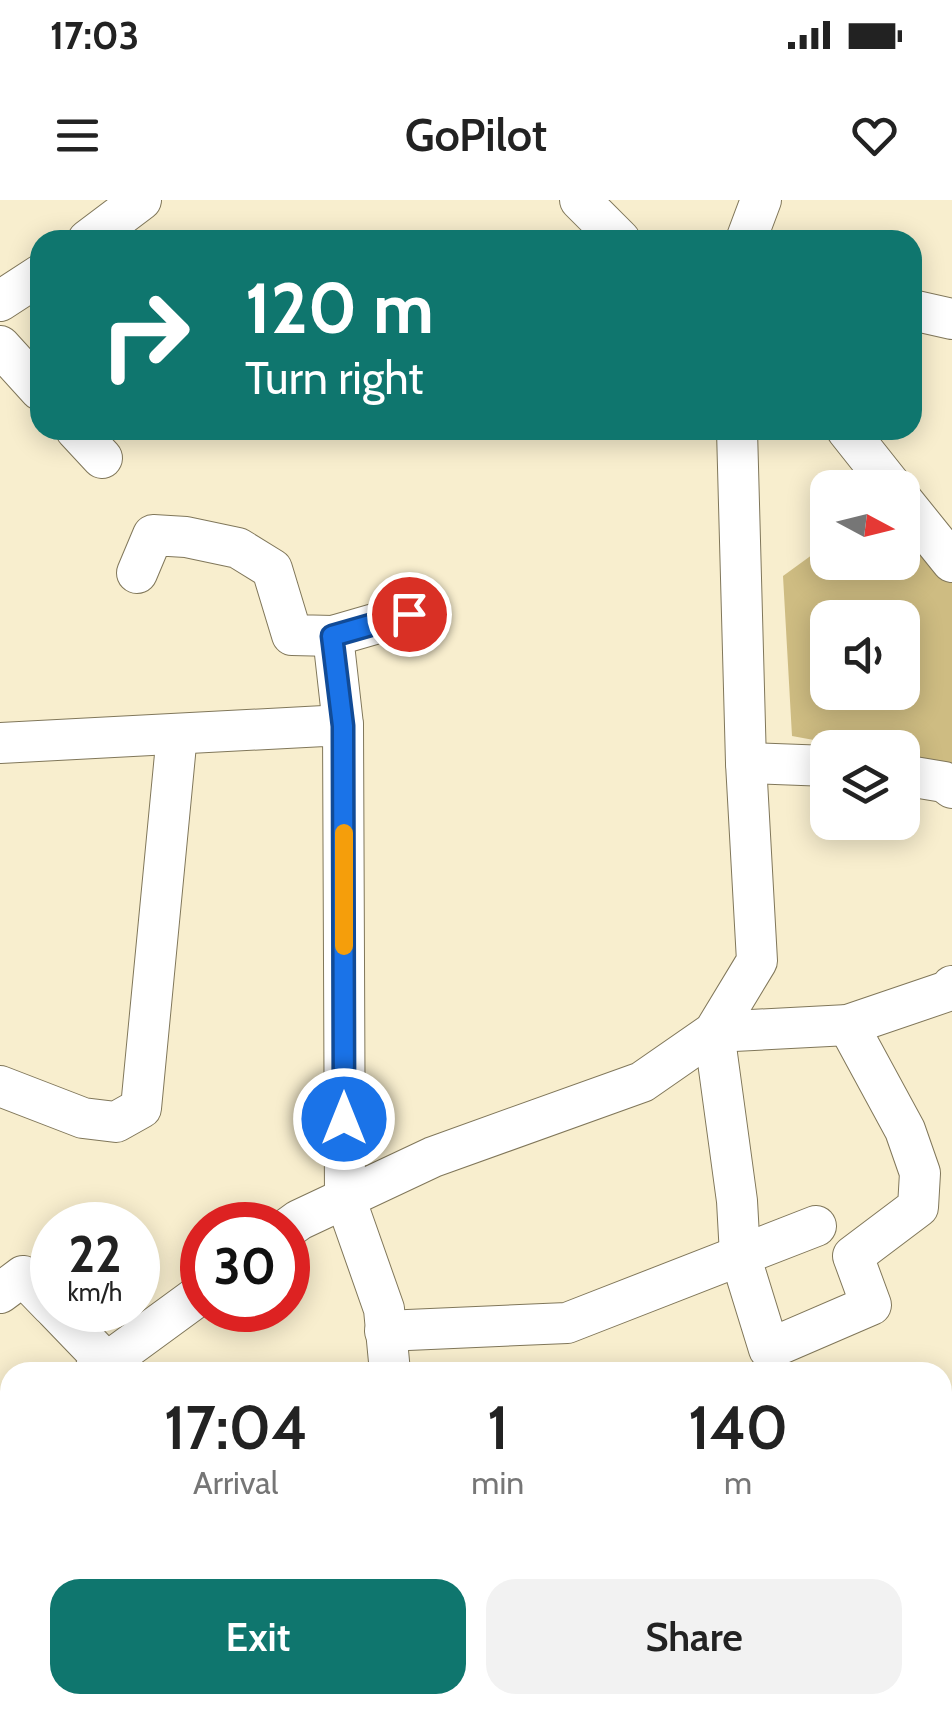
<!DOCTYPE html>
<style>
:root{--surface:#fff;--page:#f2f2f2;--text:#222;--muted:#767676;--accent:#0f766e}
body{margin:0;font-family:Cabin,sans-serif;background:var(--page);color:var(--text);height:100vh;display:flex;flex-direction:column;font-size:38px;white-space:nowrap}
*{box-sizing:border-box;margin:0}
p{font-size:32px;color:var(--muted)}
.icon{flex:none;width:55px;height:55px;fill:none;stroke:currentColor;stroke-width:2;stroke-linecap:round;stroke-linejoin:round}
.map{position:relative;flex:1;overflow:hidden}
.side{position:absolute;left:0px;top:1162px;width:952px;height:352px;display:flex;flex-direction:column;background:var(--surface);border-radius:30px 30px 0 0;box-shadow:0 5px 25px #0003}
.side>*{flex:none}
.hud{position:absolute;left:30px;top:30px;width:892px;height:210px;border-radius:30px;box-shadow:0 5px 25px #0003;background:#0f766e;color:#fff;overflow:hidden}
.needle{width:65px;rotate:97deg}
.fabs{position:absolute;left:810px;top:270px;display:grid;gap:20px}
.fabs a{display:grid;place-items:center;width:110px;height:110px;border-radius:20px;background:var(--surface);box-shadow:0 5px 25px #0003;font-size:50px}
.speed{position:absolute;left:30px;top:1002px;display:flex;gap:20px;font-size:50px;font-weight:700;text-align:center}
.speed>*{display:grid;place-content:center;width:130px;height:130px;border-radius:50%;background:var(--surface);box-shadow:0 5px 25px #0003;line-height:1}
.speed small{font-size:25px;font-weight:400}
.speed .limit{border:15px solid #d22;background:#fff;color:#111}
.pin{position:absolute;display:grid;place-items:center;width:85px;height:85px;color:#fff;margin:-42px;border:5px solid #fff;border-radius:50%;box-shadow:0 2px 10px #0007}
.me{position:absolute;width:110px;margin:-55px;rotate:0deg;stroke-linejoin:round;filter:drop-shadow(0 0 8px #0008)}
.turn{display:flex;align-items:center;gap:35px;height:210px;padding:0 50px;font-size:45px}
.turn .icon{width:130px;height:130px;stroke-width:2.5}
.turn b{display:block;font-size:70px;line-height:85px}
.eta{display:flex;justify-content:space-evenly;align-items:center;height:170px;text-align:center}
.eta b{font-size:60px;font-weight:600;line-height:70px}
.button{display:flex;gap:20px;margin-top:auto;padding:20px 50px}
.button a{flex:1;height:115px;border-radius:30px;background:var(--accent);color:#fff;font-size:40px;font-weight:600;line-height:115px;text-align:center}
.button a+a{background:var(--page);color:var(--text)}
.status{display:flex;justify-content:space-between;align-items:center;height:70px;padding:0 50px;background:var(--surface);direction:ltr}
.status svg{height:28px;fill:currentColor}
header{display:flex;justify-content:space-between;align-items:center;height:130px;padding:0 50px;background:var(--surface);font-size:45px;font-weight:600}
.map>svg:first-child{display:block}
</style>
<div class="status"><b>17:03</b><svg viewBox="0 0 49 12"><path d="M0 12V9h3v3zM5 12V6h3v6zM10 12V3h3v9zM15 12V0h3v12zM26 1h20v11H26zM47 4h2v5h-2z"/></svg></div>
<header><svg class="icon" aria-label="menu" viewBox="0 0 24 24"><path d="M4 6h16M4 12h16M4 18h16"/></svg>GoPilot<svg class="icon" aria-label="heart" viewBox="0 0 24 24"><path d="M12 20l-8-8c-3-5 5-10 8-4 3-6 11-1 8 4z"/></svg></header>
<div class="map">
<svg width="952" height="1513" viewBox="0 0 952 1513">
<rect width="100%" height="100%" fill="#f8eece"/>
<path fill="#cebc82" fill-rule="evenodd" d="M903,332L952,380V567L903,557L902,548L852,547L792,536L783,376L827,344L828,362H902ZM828,418H902V492H828Z"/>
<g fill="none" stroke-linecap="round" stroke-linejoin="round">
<g stroke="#80775a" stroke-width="42">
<g id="minor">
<path d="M580,0L620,40"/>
<path d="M88,40L141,0"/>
<path d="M746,40L761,0"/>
<path d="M0,101L40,75"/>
<path d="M912,110L952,119"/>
<path d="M0,146L40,190"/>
<path d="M76,230L102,258"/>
<path d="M847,230L893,288"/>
<path d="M902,300L952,362"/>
<path d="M137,373L153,335L186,337L238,348L272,369L292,435L333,436L409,414"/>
<path d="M333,436L343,525"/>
<path d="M0,543L343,525L345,998L384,1109L390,1172"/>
<path d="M746,563L828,566"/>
<path d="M902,575L944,582L952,588"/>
<path d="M714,832L737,1001L740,1055L769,1149L871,1105L853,1056L918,1007L920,973L905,930L848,825"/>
<path d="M714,832L848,825L948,791L952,786"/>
<path d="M0,886L83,918L116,922L141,908L177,534"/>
<path d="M288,1028L299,1020L433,957L642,882L714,832L757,761L746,563L737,230"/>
<path d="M0,1093L23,1076L52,1106"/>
<path d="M56,1110L107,1163"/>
<path d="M385,1131L567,1123L816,1026"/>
<path d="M94,1172L202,1093"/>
<path d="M0,1239L10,1232"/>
<path d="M942,1316L952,1320"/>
<path d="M942,1398L952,1383"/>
<path d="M333,1505L341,1513"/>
<path d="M593,1505L605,1513"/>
<path d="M729,1505L742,1513"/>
<path d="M230,1513L242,1505"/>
<path d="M868,1513L873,1505"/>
</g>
</g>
<use href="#minor" stroke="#fff" stroke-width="40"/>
</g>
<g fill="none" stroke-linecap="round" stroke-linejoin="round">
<g stroke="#114b97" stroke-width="25">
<path id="route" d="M344,919L343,526L332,436L409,414"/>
</g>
<use href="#route" stroke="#1a73e8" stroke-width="18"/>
<path stroke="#f59e0b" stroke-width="18" d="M344,633V746"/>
</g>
</svg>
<div class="fabs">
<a><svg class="needle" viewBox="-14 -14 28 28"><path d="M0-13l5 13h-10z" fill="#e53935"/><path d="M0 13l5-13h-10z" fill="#767676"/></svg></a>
<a><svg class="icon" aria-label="sound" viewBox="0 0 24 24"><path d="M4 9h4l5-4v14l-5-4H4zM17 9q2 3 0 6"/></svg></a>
<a><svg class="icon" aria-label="layers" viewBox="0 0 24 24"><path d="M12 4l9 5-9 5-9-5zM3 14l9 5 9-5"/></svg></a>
</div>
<div class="speed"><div>22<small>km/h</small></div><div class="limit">30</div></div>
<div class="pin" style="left:409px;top:414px;background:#d93025"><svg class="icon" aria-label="arrive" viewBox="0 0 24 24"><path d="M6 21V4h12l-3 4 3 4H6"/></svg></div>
<svg class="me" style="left:344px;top:919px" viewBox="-20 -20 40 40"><circle r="17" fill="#1a73e8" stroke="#fff" stroke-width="3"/><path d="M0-11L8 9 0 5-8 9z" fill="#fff"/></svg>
<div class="hud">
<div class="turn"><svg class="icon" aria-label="right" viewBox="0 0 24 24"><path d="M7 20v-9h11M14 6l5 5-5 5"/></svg><div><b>120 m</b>Turn right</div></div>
</div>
<section class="side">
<div class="eta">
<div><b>17:04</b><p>Arrival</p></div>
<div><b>1</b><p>min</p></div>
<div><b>140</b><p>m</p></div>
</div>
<div class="button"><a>Exit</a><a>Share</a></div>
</section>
</div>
